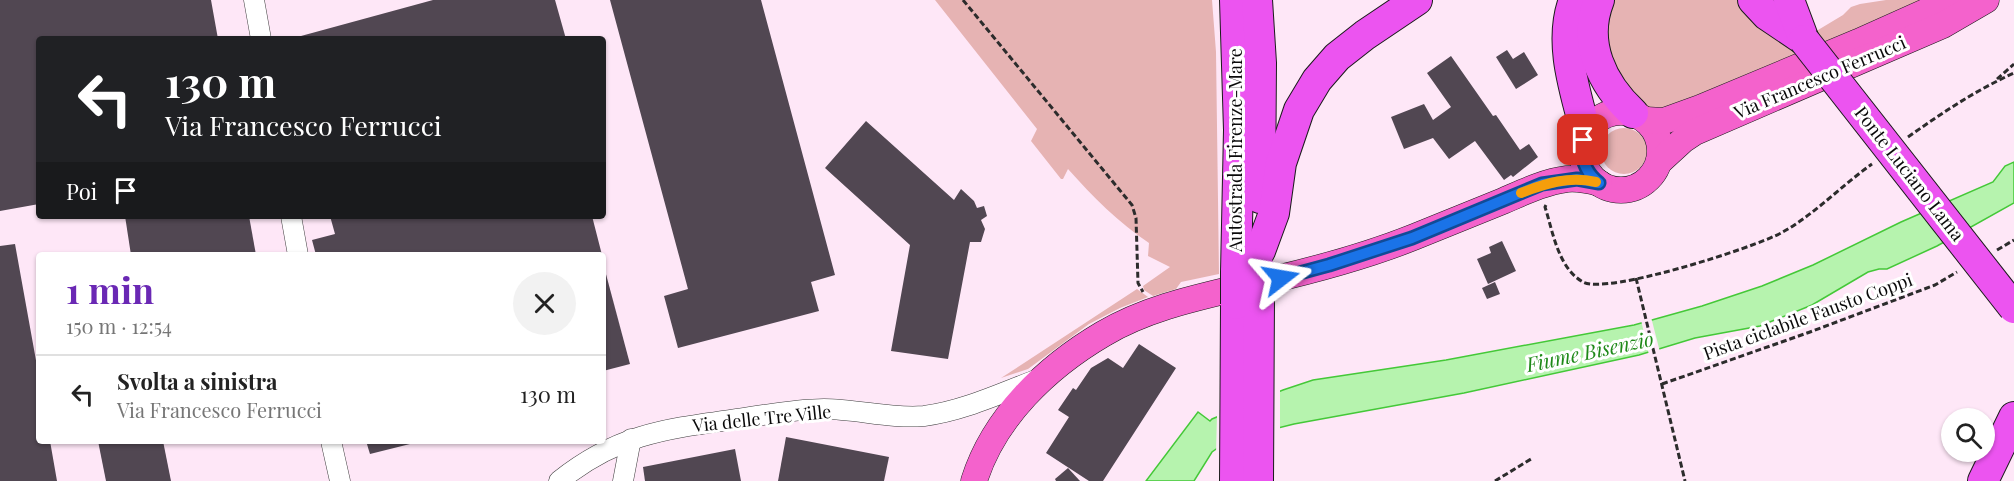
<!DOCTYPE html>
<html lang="it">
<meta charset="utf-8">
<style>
:root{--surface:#fff;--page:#f2f2f2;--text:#222;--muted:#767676;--line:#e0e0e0;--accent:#6a28b4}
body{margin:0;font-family:"Playfair Display",serif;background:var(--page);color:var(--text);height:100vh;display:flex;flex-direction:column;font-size:22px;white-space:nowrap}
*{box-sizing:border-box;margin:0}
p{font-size:20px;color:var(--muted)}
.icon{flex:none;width:33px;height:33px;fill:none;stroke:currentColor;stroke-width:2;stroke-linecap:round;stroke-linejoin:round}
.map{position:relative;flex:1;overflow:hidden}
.sheet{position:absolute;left:36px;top:252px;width:570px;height:192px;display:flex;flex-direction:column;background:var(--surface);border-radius:6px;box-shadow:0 2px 4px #0004}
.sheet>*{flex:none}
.hud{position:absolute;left:36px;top:36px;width:570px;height:183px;border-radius:6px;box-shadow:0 2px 4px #0004;background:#202124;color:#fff;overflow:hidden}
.buttons{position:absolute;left:1941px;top:408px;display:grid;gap:12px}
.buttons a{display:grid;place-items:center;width:54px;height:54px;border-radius:50%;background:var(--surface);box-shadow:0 2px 4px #0004;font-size:30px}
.pin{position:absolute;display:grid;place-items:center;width:51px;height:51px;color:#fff;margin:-26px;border-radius:12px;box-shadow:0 3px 9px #0006}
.me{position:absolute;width:66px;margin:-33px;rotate:76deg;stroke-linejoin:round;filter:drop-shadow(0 0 4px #0008)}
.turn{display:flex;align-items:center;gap:21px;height:126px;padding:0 30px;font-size:27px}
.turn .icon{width:78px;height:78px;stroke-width:2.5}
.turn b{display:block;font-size:42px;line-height:51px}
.then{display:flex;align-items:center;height:57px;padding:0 30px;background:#0003;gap:12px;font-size:22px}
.round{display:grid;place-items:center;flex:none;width:63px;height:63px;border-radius:32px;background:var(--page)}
.head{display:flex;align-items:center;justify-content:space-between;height:102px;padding:0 30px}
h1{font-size:36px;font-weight:700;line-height:45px;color:var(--accent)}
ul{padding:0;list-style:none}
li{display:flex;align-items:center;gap:18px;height:78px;padding:0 30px;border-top:2px solid var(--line)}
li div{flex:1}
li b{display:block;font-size:22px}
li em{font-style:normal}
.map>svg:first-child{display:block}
</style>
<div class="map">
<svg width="2014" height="481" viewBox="0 0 2014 481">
<rect width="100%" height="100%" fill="#fee7f7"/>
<g fill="#e6b3b3">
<path d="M935,0H1212L1216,52L1219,274L1181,282L1176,289L1153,296L1144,290L1143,286L1170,267L1148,256L1149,243C1118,222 1093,197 1068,169L1063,179H1061L1031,141L1037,129Z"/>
<path d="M1608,0H1744L1813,33L1843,15L1851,7L1860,4L1886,0H1942L1674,114L1646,109L1608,72Z"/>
<circle cx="1624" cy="151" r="23"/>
<path d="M1137,289L1148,297L1120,308L1089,324L1028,369L1001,378Z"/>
</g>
<path fill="#b6f3ae" stroke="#44c838" stroke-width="1.5" d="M2014,162V203L1937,246L1887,269H1879L1868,272L1812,305L1760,326L1695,338L1639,355L1464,393L1294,424L1266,431L1222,445L1212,452L1194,481H1146L1198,412L1210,421L1212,419L1283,390L1313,380L1446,360L1634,325L1702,306L1762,286L1813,265L1901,222L1993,182L2005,166Z"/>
<g fill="#fee7f7">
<path d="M1651,317L1660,352L1649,355L1641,320Z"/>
<path d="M1280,388V431L1242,440L1224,448L1216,453L1217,415Z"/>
</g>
<g fill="#514752">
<path d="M0,0H211L218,39H39V204L0,211Z"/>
<path d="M433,0H555L566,39H290Z"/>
<path d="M610,0H761L835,275L811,282L819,311L678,348L664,296L688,289Z"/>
<path d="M1507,50L1513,59L1524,52L1538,75L1516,89L1496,57Z"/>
<path d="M1451,56L1493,116L1496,115L1520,150L1529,144L1538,157L1513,177L1511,175L1504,180L1475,141L1449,159L1433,138L1404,149L1391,117L1424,104L1433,120L1451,107L1427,73Z"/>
<path d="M866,121L954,200L961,189L974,201L977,208L984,206L987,216L981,220L985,229L981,242H970L948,359L891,351L910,245L825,168Z"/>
<path d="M125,216H249L256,255H131Z"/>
<path d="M330,216H592L602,255H316L312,240L335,234Z"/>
<path d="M1502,241L1516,271L1488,284L1477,259L1491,253L1489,247Z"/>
<path d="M15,244L39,377V441H50L57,481H0V246Z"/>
<path d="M603,263L630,364L603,371Z"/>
<path d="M1495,282L1500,294L1487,299L1482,288Z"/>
<path d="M1139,344L1176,368L1103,481H1089L1046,453L1069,417L1058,410L1073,388L1076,390L1091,368L1108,358L1123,368Z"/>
<path d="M786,437L889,457L884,481H778Z"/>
<path d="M98,441H163L171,481H106Z"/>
<path d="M366,441H418V442L370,454Z"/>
<path d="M735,449L741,481H645L643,467Z"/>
<path d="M1068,468L1080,481H1056L1055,479Z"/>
</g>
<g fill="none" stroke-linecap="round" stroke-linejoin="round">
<g stroke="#3d3d3d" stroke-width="21">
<g id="minor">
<path d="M254,0L261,39"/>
<path d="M291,216L298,255"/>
<path d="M331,441L340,481"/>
<path d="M559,481C618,434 665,429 737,419C766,415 795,409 824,409C857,409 890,419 924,416C964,411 1003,392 1041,378"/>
<path d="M623,481L631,439"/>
</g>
</g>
<g stroke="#1b1b1b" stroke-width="27">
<g id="major">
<circle cx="1621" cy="151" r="39"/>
<path d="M1646,120L1664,121L1700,108L1858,42L1952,0"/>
<path d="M1659,162L1683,140L1695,132L1943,25L1986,0"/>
<path d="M974,481C994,417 1047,367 1103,334C1150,306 1205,296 1258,283C1311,271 1364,257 1414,237C1444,225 1473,213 1503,201C1524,192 1544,182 1567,179C1578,178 1588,180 1599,183"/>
</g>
</g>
<g stroke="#1b1b1b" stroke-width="32">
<g id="highway">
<path d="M1235,0L1239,130L1236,272"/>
<path d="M1257,0L1261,63L1260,198"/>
<path d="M1574,0C1558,42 1575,91 1586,133"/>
<path d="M1599,0C1582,43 1602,84 1633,113"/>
<path d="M1753,0L1767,15L1804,40"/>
<path d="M1789,0L1804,40"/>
<path d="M1260,251L1274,213L1281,163L1299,110L1317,80L1337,57L1365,35L1417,0"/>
<path d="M1235,481L1236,304"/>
<path d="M1258,481L1259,299"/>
<path d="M1983,481L2014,417"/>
</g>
</g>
<g stroke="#2c2c2c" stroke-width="3" stroke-dasharray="6 3" stroke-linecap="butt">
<path d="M963,0L1132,205L1136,218L1138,283L1143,292"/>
<path d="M1997,79L2014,64"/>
<path d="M1908,137C1942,113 1976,90 2014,73"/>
<path d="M1546,205L1545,207C1553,232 1558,268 1583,282C1607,295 1753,248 1781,233C1814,215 1841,186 1872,164"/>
<path d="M1997,250L2014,240"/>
<path d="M1636,278L1685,481"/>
<path d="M1662,384L1810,332L1935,285L1957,272"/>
<path d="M1495,481L1531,459"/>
</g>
<use href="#minor" stroke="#fff" stroke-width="20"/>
<use href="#major" stroke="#f462cc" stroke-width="26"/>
<use href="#highway" stroke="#ec54f0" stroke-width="30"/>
<g stroke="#1b1b1b" stroke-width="32" stroke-linecap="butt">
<g id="highway-bridge">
<path d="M1804,40L2014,308"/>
<path d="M1259,299L1260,269"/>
<path d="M1236,304V272"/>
</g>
</g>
<use href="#highway-bridge" stroke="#ec54f0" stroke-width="30"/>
</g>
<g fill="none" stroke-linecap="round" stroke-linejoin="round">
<g stroke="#114b97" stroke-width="15">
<path id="route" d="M1281,278L1329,265L1412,238L1542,184L1577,179L1599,183C1585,172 1580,157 1583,140"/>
</g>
<use href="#route" stroke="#1a73e8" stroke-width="10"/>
<path stroke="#f59e0b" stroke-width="10" d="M1521,193C1546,183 1569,176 1596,182"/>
</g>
<g text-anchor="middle" stroke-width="6" stroke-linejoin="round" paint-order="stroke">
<g font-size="18" fill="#0a0a0a" stroke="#fff">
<text transform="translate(1820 78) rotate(-23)" y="6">Via Francesco Ferrucci</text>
<text transform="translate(1236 150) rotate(-90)" y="6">Autostrada Firenze-Mare</text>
<text transform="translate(1909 174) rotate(52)" y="6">Ponte Luciano Lama</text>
<text transform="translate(1808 317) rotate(-20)" y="6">Pista ciclabile Fausto Coppi</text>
<text transform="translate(762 419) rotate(-6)" y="6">Via delle Tre Ville</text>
</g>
<g font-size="20" font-style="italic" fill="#1e8918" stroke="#fff">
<text transform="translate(1590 352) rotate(-12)" y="7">Fiume Bisenzio</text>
</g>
</g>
</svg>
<div class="buttons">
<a><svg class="icon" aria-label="search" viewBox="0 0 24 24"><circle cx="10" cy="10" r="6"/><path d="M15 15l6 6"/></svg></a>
</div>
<div class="pin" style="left:1583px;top:140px;background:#d93025"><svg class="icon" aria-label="arrive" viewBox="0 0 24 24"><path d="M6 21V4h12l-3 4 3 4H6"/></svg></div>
<svg class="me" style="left:1281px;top:278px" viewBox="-20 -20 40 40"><path d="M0-17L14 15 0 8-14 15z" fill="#1a73e8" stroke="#fff" stroke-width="4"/></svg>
<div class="hud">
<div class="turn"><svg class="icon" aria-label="left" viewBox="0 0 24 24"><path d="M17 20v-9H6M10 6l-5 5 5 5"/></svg><div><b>130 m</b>Via Francesco Ferrucci</div></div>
<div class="then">Poi<svg class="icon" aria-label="arrive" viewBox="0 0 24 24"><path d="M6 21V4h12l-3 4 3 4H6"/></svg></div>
</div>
<section class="sheet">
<div class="head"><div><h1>1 min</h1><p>150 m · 12:54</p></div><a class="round"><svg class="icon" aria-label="close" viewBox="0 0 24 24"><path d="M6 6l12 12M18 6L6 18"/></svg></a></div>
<ul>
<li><svg class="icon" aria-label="left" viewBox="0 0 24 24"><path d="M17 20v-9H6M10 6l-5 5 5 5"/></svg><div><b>Svolta a sinistra</b><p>Via Francesco Ferrucci</p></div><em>130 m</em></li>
</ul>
</section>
</div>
